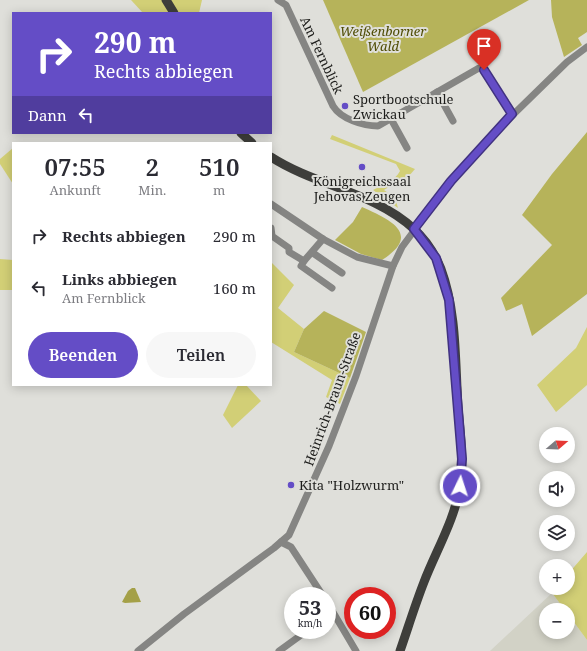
<!DOCTYPE html>
<html lang="de">
<meta charset="utf-8">
<style>
:root{--surface:#fff;--page:#f7f7f7;--text:#2b2b33;--muted:#7c7c81;--accent:#644dc6}
body{margin:0;font-family:"Noto Serif",serif;background:var(--page);color:var(--text);height:100vh;display:flex;flex-direction:column;font-size:15px;white-space:nowrap}
*{box-sizing:border-box;margin:0}
p{font-size:13px;color:var(--muted)}
.icon{flex:none;width:22px;height:22px;fill:none;stroke:currentColor;stroke-width:2;stroke-linecap:round;stroke-linejoin:round}
.map{position:relative;flex:1;overflow:hidden}
.panel{position:absolute;left:12px;top:142px;width:260px;height:244px;display:flex;flex-direction:column;background:var(--surface);border-radius:0px;box-shadow:0 2px 10px #0003}
.panel>*{flex:none}
.top-card{position:absolute;left:12px;top:12px;width:260px;height:122px;border-radius:0px;box-shadow:0 2px 10px #0003;background:#644dc6;color:#fff;overflow:hidden}
.needle{width:26px;rotate:71deg}
.tools{position:absolute;left:539px;top:427px;display:grid;gap:8px}
.tools a{display:grid;place-items:center;width:36px;height:36px;border-radius:50%;background:var(--surface);box-shadow:0 2px 10px #0003;font-size:20px}
.speed{position:absolute;left:284px;top:587px;display:flex;gap:8px;font-size:20px;font-weight:700;text-align:center}
.speed>*{display:grid;place-content:center;width:52px;height:52px;border-radius:50%;background:var(--surface);box-shadow:0 2px 10px #0003;line-height:1}
.speed small{font-size:10px;font-weight:400}
.speed .limit{border:6px solid #d22;background:#fff;color:#111}
.pin{position:absolute;display:grid;place-items:center;width:34px;height:34px;color:#fff;margin:-41px -17px;border-radius:50% 50% 50% 0;rotate:-45deg;box-shadow:0 0 4px #0007}
.pin .icon{rotate:45deg}
.me{position:absolute;width:44px;margin:-22px;rotate:4deg;stroke-linejoin:round;filter:drop-shadow(0 0 3px #0008)}
.turn{display:flex;align-items:center;gap:14px;height:84px;padding:0 16px;font-size:18px}
.turn .icon{width:52px;height:52px;stroke-width:2.5}
.turn b{display:block;font-size:28px;line-height:34px}
.then{display:flex;align-items:center;height:38px;padding:0 16px;background:#0003;gap:8px;font-size:15px}
.eta{display:flex;justify-content:space-evenly;align-items:center;height:68px;text-align:center}
.eta b{font-size:24px;font-weight:600;line-height:28px}
.cta{display:flex;gap:8px;margin-top:auto;padding:8px 16px}
.cta a{flex:1;height:46px;border-radius:24px;background:var(--accent);color:#fff;font-size:16px;font-weight:600;line-height:46px;text-align:center}
.cta a+a{background:var(--page);color:var(--text)}
ul{padding:0;list-style:none}
li{display:flex;align-items:center;gap:12px;height:52px;padding:0 16px}
li div{flex:1}
li b{display:block;font-size:15px}
li em{font-style:normal}
.map>svg:first-child{display:block}
</style>
<div class="map">
<svg width="587" height="651" viewBox="0 0 587 651">
<rect width="100%" height="100%" fill="#dfdfda"/>
<path fill="#d2d2c6" d="M552,593L565,610H546V632H568V614L587,640V651H490Z"/>
<g fill="#d2cf76">
<path d="M131,0H202L199,13H143Z"/>
<path d="M332,135L415,169L408,177L403,178L384,190L395,198L398,208L373,190C382,185 395,181 400,171L396,164L330,139Z"/>
<path d="M13,148V184L0,164V159Z"/>
<path d="M0,259L13,260V290H0Z"/>
<path d="M271,262L294,285L278,308L304,329L294,352L350,378L340,404L326,397L332,380L271,342Z"/>
<path d="M587,327V385L556,412L537,385L576,348Z"/>
<path d="M238,385H246L261,401L232,428L223,415Z"/>
<path d="M587,552V640L568,614V610H565L552,593L556,588H568V574Z"/>
</g>
<g fill="#b6b35a">
<path d="M323,0H529L363,92Z"/>
<path d="M551,0H587V32L578,38L582,45L564,57L552,17Z"/>
<path d="M587,132V294L532,336L522,304L506,311L501,298L552,245L522,215L552,174Z"/>
<path d="M362,207C389,219 423,234 382,260L361,254L335,240L353,222Z"/>
<path d="M324,311L366,332L350,378L294,352L304,329Z"/>
</g>
<path fill="#a4a047" d="M132,588H135L141,602L125,603L122,602L128,591Z"/>
<g fill="none" stroke-linecap="round" stroke-linejoin="round">
<g stroke="#858583" stroke-width="7">
<path d="M278,0L286,5L333,106C341,119 363,126 378,126L479,68L484,70L512,114"/>
<path d="M437,92L453,121"/>
<path d="M391,119L407,148"/>
<path d="M271,204L323,239L357,257L393,266"/>
<path d="M271,228L272,236L289,248V252L304,261L301,266L332,288"/>
<path d="M313,253L342,273"/>
<path d="M304,261L323,239"/>
<path d="M281,542L291,547L323,596"/>
<path d="M327,602L356,651"/>
<path d="M138,651L184,614L274,548L289,535L329,446L356,376L393,266L402,247L451,181L487,140L567,62L587,47"/>
<path d="M279,651L308,630"/>
</g>
<g stroke="#3e3e3b" stroke-width="9">
<path d="M166,0L174,13"/>
<path d="M241,133L252,143"/>
<path d="M271,157C316,186 374,192 414,229C426,240 435,254 441,269C457,312 455,362 458,407C460,433 464,460 460,486C455,519 436,551 424,582C415,605 408,628 400,651"/>
</g>
</g>
<g fill="none" stroke-linecap="round" stroke-linejoin="round">
<g stroke="#413281" stroke-width="10">
<path id="route" d="M460,486L462,459L449,300L436,258L414,229L451,181L512,114L484,70"/>
</g>
<use href="#route" stroke="#644dc6" stroke-width="7"/>
</g>
<g fill="#644dc6" stroke="#dfdfda" stroke-width="1.5">
<circle cx="345" cy="106" r="4"/>
<circle cx="362" cy="167" r="4"/>
<circle cx="291" cy="485" r="4"/>
</g>
<g text-anchor="middle" stroke-width="4" stroke-linejoin="round" paint-order="stroke">
<g font-size="13" font-style="italic" fill="#504d05" stroke="#dfdfda">
<text x="383" y="36">Weißenborner<tspan x="383" dy="15">Wald</tspan></text>
</g>
<g font-size="13" fill="#1d1d1b" stroke="#dfdfda">
<text transform="translate(322 55) rotate(65)" y="5">Am Fernblick</text>
<text transform="translate(332 399) rotate(-70)" y="5">Heinrich-Braun-Straße</text>
</g>
<g font-size="13" fill="#1d1d1b" stroke="#dfdfda" text-anchor="start">
<text x="353" y="104">Sportbootschule<tspan x="353" dy="15">Zwickau</tspan></text>
<text x="362" y="186" text-anchor="middle">Königreichssaal<tspan x="362" dy="15">Jehovas Zeugen</tspan></text>
<text x="299" y="490">Kita "Holzwurm"</text>
</g>
</g>
</svg>
<div class="tools">
<a><svg class="needle" viewBox="-14 -14 28 28"><path d="M0-13l5 13h-10z" fill="#e53935"/><path d="M0 13l5-13h-10z" fill="#7c7c81"/></svg></a>
<a><svg class="icon" aria-label="sound" viewBox="0 0 24 24"><path d="M4 9h4l5-4v14l-5-4H4zM17 9q2 3 0 6"/></svg></a>
<a><svg class="icon" aria-label="layers" viewBox="0 0 24 24"><path d="M12 4l9 5-9 5-9-5zM3 14l9 5 9-5"/></svg></a>
<a>+</a>
<a>−</a>
</div>
<div class="speed"><div>53<small>km/h</small></div><div class="limit">60</div></div>
<div class="pin" style="left:484px;top:70px;background:#d93025"><svg class="icon" aria-label="arrive" viewBox="0 0 24 24"><path d="M6 21V4h12l-3 4 3 4H6"/></svg></div>
<svg class="me" style="left:460px;top:486px" viewBox="-20 -20 40 40"><circle r="17" fill="#644dc6" stroke="#fff" stroke-width="3"/><path d="M0-11L8 9 0 5-8 9z" fill="#fff"/></svg>
<div class="top-card">
<div class="turn"><svg class="icon" aria-label="right" viewBox="0 0 24 24"><path d="M7 20v-9h11M14 6l5 5-5 5"/></svg><div><b>290 m</b>Rechts abbiegen</div></div>
<div class="then">Dann<svg class="icon" aria-label="left" viewBox="0 0 24 24"><path d="M17 20v-9H6M10 6l-5 5 5 5"/></svg></div>
</div>
<section class="panel">
<div class="eta">
<div><b>07:55</b><p>Ankunft</p></div>
<div><b>2</b><p>Min.</p></div>
<div><b>510</b><p>m</p></div>
</div>
<ul>
<li><svg class="icon" aria-label="right" viewBox="0 0 24 24"><path d="M7 20v-9h11M14 6l5 5-5 5"/></svg><div><b>Rechts abbiegen</b></div><em>290 m</em></li>
<li><svg class="icon" aria-label="left" viewBox="0 0 24 24"><path d="M17 20v-9H6M10 6l-5 5 5 5"/></svg><div><b>Links abbiegen</b><p>Am Fernblick</p></div><em>160 m</em></li>
</ul>
<div class="cta"><a>Beenden</a><a>Teilen</a></div>
</section>
</div>
